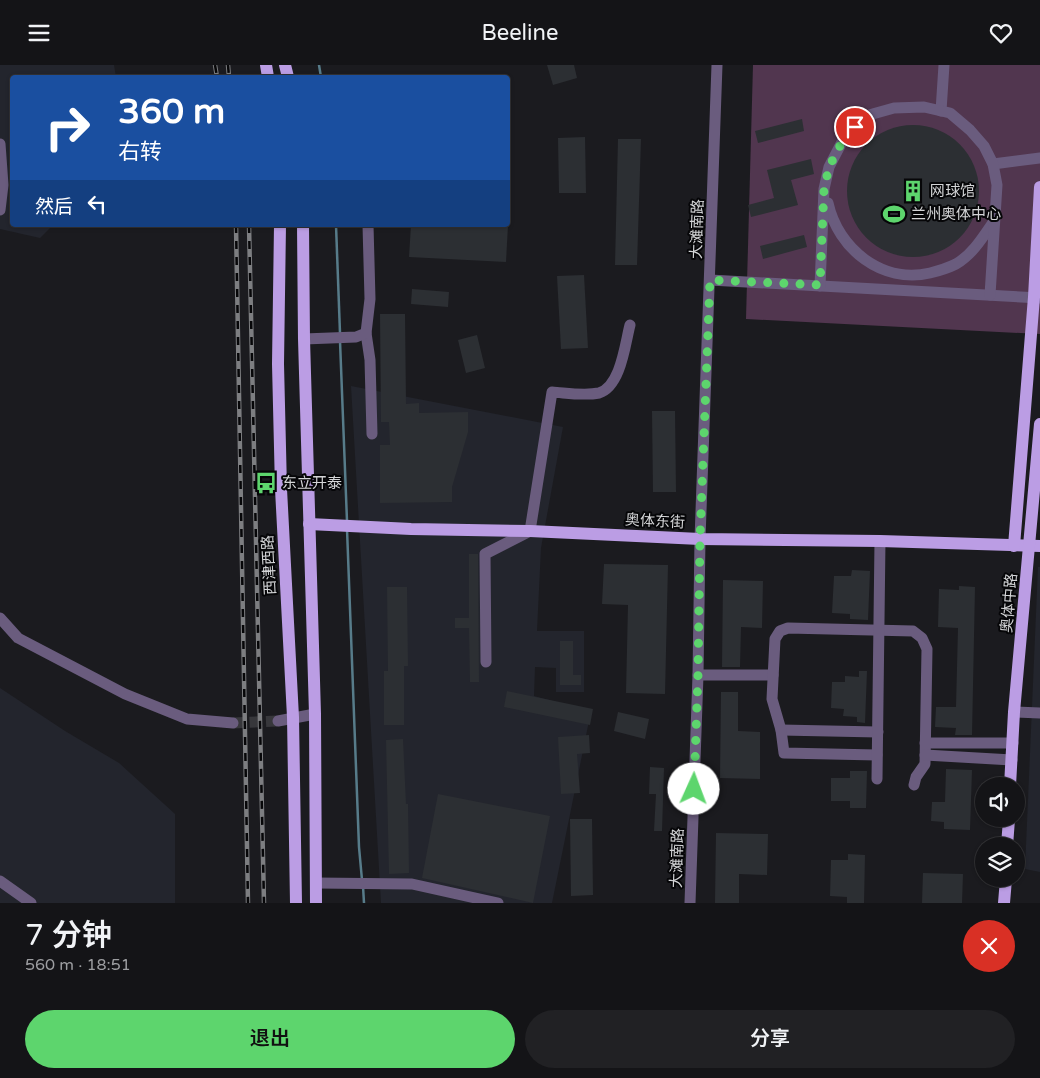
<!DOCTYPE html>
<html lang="zh">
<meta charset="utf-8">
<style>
:root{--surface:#141417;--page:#212124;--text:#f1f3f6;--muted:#9d9ea1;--line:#333336;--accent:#5dd56d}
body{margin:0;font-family:"Varela Round","Noto Sans SC",sans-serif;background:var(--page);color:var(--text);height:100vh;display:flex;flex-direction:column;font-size:19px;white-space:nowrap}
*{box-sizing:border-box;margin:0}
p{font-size:16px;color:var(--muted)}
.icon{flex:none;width:28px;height:28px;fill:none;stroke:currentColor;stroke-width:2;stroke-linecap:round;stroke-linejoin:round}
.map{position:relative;height:838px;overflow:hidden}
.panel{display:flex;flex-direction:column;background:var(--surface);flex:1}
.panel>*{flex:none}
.hud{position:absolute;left:10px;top:10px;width:500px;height:152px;border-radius:5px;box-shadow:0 1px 4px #0004,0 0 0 1px var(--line);background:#1a4fa0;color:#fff;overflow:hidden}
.fabs{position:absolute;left:975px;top:712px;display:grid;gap:10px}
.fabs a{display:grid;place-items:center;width:50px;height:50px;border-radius:50%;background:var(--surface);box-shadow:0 1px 4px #0004,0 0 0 1px var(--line);font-size:25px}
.pin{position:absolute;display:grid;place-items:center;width:42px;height:42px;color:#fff;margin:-21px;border:2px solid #fff;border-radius:50%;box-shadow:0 1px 5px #0007}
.me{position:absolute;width:55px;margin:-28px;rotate:2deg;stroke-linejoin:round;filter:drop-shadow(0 0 4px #0008)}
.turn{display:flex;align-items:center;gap:18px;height:105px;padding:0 25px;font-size:22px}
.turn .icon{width:65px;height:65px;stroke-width:2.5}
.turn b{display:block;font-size:35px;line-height:42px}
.then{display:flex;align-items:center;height:48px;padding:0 25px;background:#0003;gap:10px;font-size:19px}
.round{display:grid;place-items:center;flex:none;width:52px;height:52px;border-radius:26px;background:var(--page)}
.overview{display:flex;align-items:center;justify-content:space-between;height:85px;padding:0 25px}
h1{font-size:30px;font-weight:600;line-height:38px}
.cta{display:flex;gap:10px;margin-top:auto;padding:10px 25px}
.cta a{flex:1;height:58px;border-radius:30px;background:var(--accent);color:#111;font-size:20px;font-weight:600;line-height:58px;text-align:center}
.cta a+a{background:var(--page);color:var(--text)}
header{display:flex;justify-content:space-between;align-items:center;height:65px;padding:0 25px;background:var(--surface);font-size:22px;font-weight:600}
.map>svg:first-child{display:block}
</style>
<header><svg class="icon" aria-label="menu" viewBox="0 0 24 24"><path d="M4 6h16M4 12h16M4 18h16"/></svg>Beeline<svg class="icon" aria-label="heart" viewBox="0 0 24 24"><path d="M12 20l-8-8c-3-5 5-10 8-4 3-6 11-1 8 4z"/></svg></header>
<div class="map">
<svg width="1040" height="838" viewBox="0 0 1040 838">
<rect width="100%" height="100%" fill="#1b1b1f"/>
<g fill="#23252d">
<path d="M0,0H114L116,12H12V160H53L40,173L0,164Z"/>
<path d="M351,321L563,362L541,483L537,566H584V627H556V603L535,602L534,631L591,646L552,838H381Z"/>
<path d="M1038,502H1040V807L1025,804Z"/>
<path d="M0,623L65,666L119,698L175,749V838H0Z"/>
</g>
<path fill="#51364f" d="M753,0H1040V269L746,254Z"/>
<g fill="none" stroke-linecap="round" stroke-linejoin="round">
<g stroke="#577c8a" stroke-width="2.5">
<path d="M319,0L321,12"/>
<path d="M336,160L340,268"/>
<path d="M340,276L347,456"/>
<path d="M347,464L359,782L362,815"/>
<path d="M363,821L364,838"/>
</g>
</g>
<g fill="#2c2f33">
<path d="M547,0H574L577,13L553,20Z"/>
<path d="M802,54L804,66L758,78L755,66Z"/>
<circle cx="913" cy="126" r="66"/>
<path d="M585,72L586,128H559L558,73Z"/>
<path d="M618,74H641L637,200H615Z"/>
<path d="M811,94L814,109L791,115L798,140L751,152L748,140L774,133L767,105Z"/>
<path d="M411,160H508L506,197L409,192Z"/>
<path d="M804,170L807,182L763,194L760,181Z"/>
<path d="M584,210L588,283L561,284L557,211Z"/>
<path d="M412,224L449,227L448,242L411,239Z"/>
<path d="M380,249H405L406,339L419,338V348L468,347V367L452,422V437L380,438V380H390L389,357H381Z"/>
<path d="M477,270L485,303L466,308L458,275Z"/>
<path d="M652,346H675L676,427H653Z"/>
<path d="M469,489H478L479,617H470L469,563H455V553H469Z"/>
<path d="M604,499L668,500L665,629L626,628L628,540L602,539Z"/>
<path d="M852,505L870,506L868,555L850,554V549L832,548L834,511H851Z"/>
<path d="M723,515L763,516L762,563L741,562L740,602H722Z"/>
<path d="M959,521L975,522L972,670H955L956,663L935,662L936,642H956L958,563L938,562L939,524L959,525Z"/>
<path d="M387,522H407L408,601H404V660H384V606H388Z"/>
<path d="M560,576H573V610H581V620H560Z"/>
<path d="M859,606H867L865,658L857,657V652L843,651L844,644L831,643L832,617H845V611L859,612Z"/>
<path d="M507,626L593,644L590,660L504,642Z"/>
<path d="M721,627H738V666L760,667V714L720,713Z"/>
<path d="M618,647L649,654L645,674L614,666Z"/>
<path d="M589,670L590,688L577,689L580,728L561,729L558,672Z"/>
<path d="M403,674L406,739H408L409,808L389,809L386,675Z"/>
<path d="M650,702L664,703L662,766H654L656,729H649Z"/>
<path d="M946,704L972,705L970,765L944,764V757L931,756L932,737H945Z"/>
<path d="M850,706H867L866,743H850V736H831V713H850Z"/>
<path d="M438,729L550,751L533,838L422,813Z"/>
<path d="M570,754H592L593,830L571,831Z"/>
<path d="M716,768L768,769L767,810L739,809V838H715Z"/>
<path d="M848,789L865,790L864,838H847V832L830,831L831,795H848Z"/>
<path d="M923,808L963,809L962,838H922Z"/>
</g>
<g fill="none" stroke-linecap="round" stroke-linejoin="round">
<path stroke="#37373b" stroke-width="11" stroke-dasharray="11 5.5" stroke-linecap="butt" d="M233,658L278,656"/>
<g stroke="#6a5c7e" stroke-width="11">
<path d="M941,46L944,0"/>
<path d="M0,79L3,120L0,145"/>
<path d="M993,99L1040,93"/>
<path d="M828,138C838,184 882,219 930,208C938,206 948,203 956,199C973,189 983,172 994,156"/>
<path d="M710,215L1040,233"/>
<path d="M820,221L824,124L829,102L842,77L855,62L869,50L894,43L924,42L950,48L970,65L984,81L993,99L997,120L990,230"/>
<path d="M366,268L370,295L372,369"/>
<path d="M304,274L356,272L366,268L370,234L368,160"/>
<path d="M0,553L18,573L125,629L187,654L233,658"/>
<path d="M486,597L485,489L530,466L552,327C567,328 584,331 599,328C621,321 625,279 630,260"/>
<path d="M698,610H773"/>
<path d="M1014,647L1040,648"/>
<path d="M278,656L315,649"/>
<path d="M781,665L878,667"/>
<path d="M925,678H1013"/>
<path d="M877,690L784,688L781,665L772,634L775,574L780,566L788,563L913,566L922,573L927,584L925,699L916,712L914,720"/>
<path d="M925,690L1012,695"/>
<path d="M877,714L880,476"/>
<path d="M0,816L31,838"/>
<path d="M316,818L412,819L498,838"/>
<path d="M690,838L698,610L700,474L717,0"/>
</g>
<g stroke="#bb9de4" stroke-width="12">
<path d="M266,0L268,12"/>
<path d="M285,0L288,12"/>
<path d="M280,160L278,299L281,424L293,652L296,838"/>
<path d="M303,160L304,274L315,649L316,838"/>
<path d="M309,459L411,464L530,466L700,474L880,476L1040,481"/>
<path d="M1014,481L1034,232L1040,122"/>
<path d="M1010,721L1014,647L1040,359"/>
<path d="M1007,781L1009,754"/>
<path d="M1004,838L1006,814"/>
</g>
<g stroke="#7d7e81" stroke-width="4.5">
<g id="rail">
<path d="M215,0L217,12"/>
<path d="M228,0L229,12"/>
<path d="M236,160L248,838"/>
<path d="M249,160L264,838"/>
</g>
</g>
<use href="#rail" stroke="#060608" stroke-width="2.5" stroke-dasharray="8" stroke-linecap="butt"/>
</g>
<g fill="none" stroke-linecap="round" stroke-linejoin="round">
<path stroke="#5dd56d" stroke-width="9" stroke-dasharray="0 16.2" d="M694,724L698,610L700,474L710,215L820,220L824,124L829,102L842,77L855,62"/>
</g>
<defs>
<g id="building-bare" transform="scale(1.725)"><path d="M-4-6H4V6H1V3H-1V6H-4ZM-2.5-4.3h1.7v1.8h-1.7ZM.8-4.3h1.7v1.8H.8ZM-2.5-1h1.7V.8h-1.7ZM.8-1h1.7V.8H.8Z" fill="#5dd56d" stroke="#060608" stroke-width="2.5" paint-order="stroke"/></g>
<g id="stadium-bare" transform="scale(1.725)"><path d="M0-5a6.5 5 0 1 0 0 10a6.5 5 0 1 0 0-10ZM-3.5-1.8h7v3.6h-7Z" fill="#5dd56d" stroke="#060608" stroke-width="2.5" paint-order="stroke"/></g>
<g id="bus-bare" transform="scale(1.725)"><path d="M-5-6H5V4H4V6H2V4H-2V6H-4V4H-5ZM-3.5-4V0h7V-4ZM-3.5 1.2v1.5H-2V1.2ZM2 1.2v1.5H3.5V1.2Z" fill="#5dd56d" stroke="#060608" stroke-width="2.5" paint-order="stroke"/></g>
</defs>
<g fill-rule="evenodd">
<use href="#building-bare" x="913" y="126"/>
<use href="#stadium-bare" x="894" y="149"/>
<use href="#bus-bare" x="266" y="418"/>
</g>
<g text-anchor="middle" stroke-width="4" stroke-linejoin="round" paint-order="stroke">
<g font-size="15" fill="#d4d5d7" stroke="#060608" text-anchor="start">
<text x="930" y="131">网球馆</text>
<text x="911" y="154">兰州奥体中心</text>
<text x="282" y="423">东立开泰</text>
</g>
<g font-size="15" fill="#d4d5d7" stroke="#060608">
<text transform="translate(697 164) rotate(-88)" y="5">大滩南路</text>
<text transform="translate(655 456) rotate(3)" y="5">奥体东街</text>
<text transform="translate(269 500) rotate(-93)" y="5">西津西路</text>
<text transform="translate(1009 538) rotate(-85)" y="5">奥体中路</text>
<text transform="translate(677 793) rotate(-88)" y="5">大滩南路</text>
</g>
</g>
</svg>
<div class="fabs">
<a><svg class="icon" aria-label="sound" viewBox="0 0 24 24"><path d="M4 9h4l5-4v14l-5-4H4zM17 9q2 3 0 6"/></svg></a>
<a><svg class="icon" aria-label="layers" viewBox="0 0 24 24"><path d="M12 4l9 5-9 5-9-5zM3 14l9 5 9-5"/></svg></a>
</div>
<div class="pin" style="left:855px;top:62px;background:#d93025"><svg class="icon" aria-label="arrive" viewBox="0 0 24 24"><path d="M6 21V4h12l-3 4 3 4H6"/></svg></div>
<svg class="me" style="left:694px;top:724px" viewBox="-20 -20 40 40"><circle r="19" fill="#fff"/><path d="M0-13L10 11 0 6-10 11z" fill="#5dd56d"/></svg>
<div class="hud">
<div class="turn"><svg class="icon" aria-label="right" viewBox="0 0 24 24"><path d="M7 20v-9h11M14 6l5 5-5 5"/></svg><div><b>360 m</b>右转</div></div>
<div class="then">然后<svg class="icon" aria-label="left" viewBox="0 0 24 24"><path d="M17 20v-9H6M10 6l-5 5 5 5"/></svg></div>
</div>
</div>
<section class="panel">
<div class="overview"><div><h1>7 分钟</h1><p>560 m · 18:51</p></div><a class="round" style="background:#d93025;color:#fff"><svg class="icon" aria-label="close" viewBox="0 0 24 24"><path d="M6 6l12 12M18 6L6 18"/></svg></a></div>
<div class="cta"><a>退出</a><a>分享</a></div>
</section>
